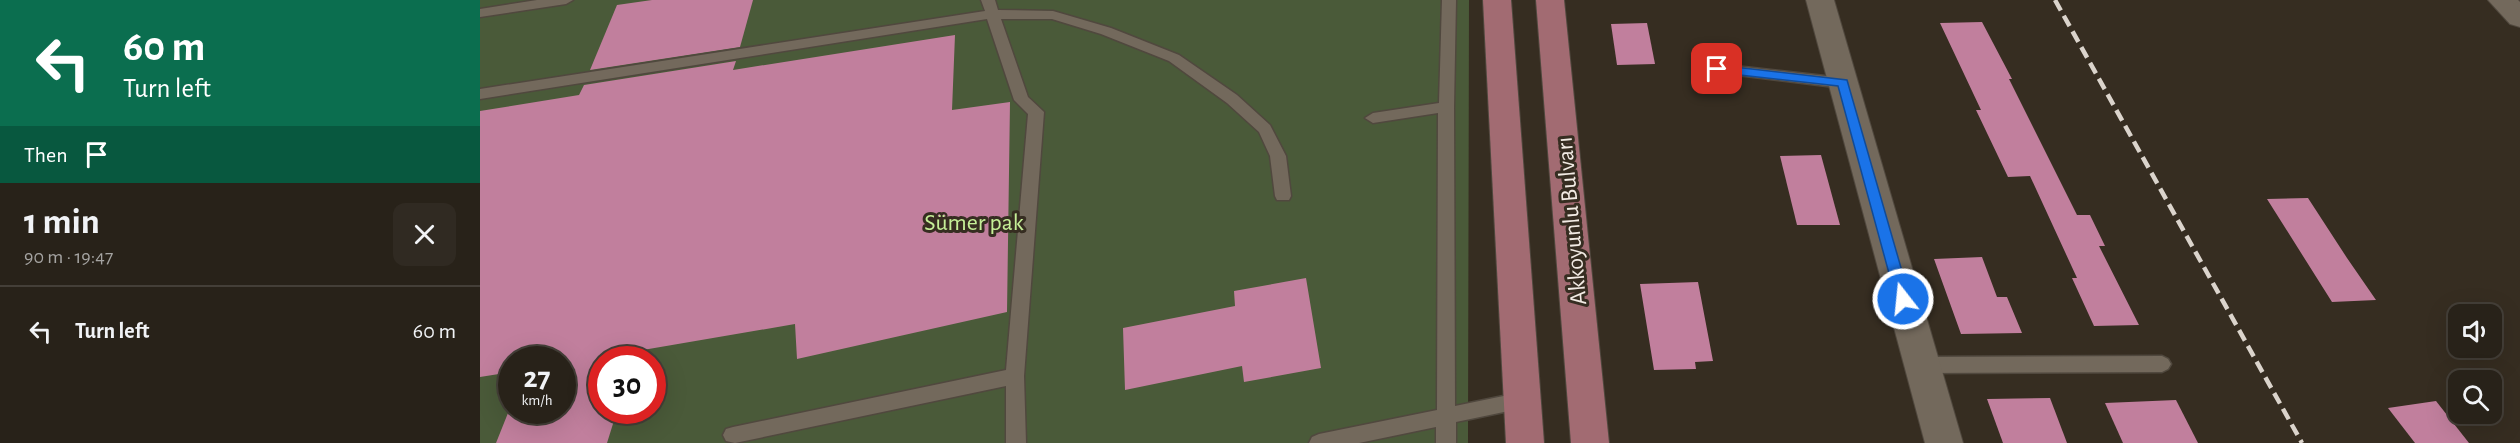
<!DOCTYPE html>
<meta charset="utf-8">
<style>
:root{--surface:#282219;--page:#302a22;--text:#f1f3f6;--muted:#a5a4a2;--line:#443f38}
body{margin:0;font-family:"Alegreya Sans",sans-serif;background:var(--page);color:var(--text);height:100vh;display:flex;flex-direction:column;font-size:22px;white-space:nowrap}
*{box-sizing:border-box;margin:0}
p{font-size:20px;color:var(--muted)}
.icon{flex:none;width:33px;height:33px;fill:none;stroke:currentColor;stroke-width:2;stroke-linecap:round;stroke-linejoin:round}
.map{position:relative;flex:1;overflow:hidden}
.side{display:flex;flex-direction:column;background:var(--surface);width:480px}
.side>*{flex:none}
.banner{background:#0b6e4f;color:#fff;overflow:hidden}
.controls{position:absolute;left:1968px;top:304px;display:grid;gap:12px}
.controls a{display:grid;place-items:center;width:54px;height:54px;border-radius:12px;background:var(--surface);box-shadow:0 6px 24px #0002,0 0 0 2px var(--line);font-size:30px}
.speed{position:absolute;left:18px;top:346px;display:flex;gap:12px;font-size:30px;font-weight:700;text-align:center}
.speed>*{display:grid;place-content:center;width:78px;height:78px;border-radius:50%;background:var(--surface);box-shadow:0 6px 24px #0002,0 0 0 2px var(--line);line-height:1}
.speed small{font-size:15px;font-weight:400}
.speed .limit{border:9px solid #d22;background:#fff;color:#111}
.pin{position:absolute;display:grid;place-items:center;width:51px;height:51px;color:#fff;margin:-26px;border-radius:12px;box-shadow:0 3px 9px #0006}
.me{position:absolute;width:66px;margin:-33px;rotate:344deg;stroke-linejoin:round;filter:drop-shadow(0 0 4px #0008)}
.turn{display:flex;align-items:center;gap:21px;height:126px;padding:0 24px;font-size:27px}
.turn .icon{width:78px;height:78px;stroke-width:2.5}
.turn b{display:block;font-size:42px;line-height:51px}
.then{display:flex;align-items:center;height:57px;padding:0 24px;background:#0003;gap:12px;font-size:22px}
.round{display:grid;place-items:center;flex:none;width:63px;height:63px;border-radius:12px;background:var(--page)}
.summary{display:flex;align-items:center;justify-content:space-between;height:102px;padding:0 24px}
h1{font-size:36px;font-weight:600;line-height:45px}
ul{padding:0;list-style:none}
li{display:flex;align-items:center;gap:18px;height:90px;padding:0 24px;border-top:2px solid var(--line)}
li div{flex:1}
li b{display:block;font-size:22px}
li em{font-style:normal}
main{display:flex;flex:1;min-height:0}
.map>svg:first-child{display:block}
</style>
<main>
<section class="side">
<div class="banner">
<div class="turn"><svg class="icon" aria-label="left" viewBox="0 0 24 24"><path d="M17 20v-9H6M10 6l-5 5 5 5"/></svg><div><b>60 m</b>Turn left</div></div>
<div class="then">Then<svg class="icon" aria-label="arrive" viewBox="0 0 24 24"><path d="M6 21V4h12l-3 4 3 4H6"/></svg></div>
</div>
<div class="summary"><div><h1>1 min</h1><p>90 m · 19:47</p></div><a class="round"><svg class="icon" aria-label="close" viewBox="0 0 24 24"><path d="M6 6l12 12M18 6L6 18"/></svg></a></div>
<ul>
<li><svg class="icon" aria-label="left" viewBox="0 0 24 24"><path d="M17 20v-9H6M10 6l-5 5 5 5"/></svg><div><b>Turn left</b></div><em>60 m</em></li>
</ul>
</section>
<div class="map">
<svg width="2040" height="443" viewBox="0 0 2040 443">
<rect width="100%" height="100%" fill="#362d21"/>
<path fill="#4a5a39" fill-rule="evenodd" d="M0,0H989L988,443H0ZM32,360H82V411H32ZM122,360H172V411H122Z"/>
<g fill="#c17f9d">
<path d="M172,0H273L260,47L110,70L137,5Z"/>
<path d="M1502,22L1532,79H1529L1597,215H1610L1625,246H1619L1659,325L1614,326L1592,278H1597L1550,176L1528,177L1496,110H1501L1460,23Z"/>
<path d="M1167,23L1175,64L1137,65L1131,24Z"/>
<path d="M475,35L472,110L530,102L527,312L317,359L315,324L122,357V411H137L127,443H16L32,403V411H82V360H32V372L0,377V111L99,95L104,85L256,61L253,70Z"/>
<path d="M1341,155L1360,225H1317L1300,156Z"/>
<path d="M1828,198L1867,258L1896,300L1852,302L1787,199Z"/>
<path d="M1502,257L1517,297H1527L1542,333L1481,334L1454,259Z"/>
<path d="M826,278L841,368L764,382L762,366L645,390L643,328L755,306L754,291Z"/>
<path d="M1218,282L1233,361L1215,362L1216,369L1174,370L1160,284Z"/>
<path d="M1570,398L1587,443H1523L1507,399Z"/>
<path d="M1696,400L1718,443H1643L1625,403Z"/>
<path d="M1956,401L1989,443H1935L1908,408Z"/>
</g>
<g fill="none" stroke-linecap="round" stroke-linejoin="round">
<g stroke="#50483e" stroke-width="3">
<g id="service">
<path d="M57,0H93L86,4L0,17V9Z"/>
<path d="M501,0H515L518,10L573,11L631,28L699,55L757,95L790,125L806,156L811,196L809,200H797L795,196L790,156L779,132L747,103L689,61L621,34L572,19H521L548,97L564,112L544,376L546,443H526V386L255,443L246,441L243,435L246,429L253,427L526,370L548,114L534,100L507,19L0,99V89L505,11Z"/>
<path d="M962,0H976L974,107L975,406L1043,392L1050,394L1052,400L1050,406L1043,408L976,422V443H956V427L879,443H829L832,437L839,434L957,410L958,113L893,123L885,118L893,113L959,103Z"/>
<path d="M1237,64L1363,78L1370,83L1363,88L1232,72L1230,69L1232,66Z"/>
<path d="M1682,356L1688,359L1691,364L1688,369L1682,372L1442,373L1436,370L1433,365L1436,360L1442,357Z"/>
</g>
</g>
<g stroke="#50483e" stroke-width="2">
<path id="minor" d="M1326,0H1354L1483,443H1445Z"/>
</g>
<g stroke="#50483e" stroke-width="2">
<path id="tertiary" d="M2008,0H2038L2040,2V27L2030,24Z"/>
</g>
<g stroke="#50483e" stroke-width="2">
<g id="primary">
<path d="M1003,0H1031L1064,443H1026Z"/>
<path d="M1056,0H1084L1129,443H1091Z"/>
</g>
</g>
<use href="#service" fill="#73695c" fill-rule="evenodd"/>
<use href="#minor" fill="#73695c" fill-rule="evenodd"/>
<use href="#tertiary" fill="#73695c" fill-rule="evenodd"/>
<use href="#primary" fill="#a26b72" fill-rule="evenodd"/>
<path stroke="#dbd4cc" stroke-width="4.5" stroke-dasharray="12 6" stroke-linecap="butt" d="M1575,0L1822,443"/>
</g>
<path fill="#1a73e8" stroke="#114b97" stroke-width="1.5" d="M1237,65L1367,80L1430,299L1428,303H1418L1416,299L1358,86L1233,72V66Z"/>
<g text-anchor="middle" stroke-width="6" stroke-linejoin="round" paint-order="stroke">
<g font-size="24" fill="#f2ebe4" stroke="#362d21">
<text transform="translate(1091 221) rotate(-95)" y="8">Akkoyunlu Bulvarı</text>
</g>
<g font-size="24" fill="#c5ef97" stroke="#362d21">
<text x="494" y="230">Sümer pak</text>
</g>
</g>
</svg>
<div class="controls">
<a><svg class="icon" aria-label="sound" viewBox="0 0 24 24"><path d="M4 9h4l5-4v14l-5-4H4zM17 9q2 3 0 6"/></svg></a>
<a><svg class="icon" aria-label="search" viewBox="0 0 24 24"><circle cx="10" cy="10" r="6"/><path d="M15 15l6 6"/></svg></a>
</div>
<div class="speed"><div>27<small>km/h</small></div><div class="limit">30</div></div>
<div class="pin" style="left:1237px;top:69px;background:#d93025"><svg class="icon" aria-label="arrive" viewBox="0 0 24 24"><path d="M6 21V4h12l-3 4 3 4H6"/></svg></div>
<svg class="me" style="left:1423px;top:299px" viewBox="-20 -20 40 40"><circle r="17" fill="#1a73e8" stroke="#fff" stroke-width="3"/><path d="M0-11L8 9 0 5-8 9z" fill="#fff"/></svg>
</div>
</main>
